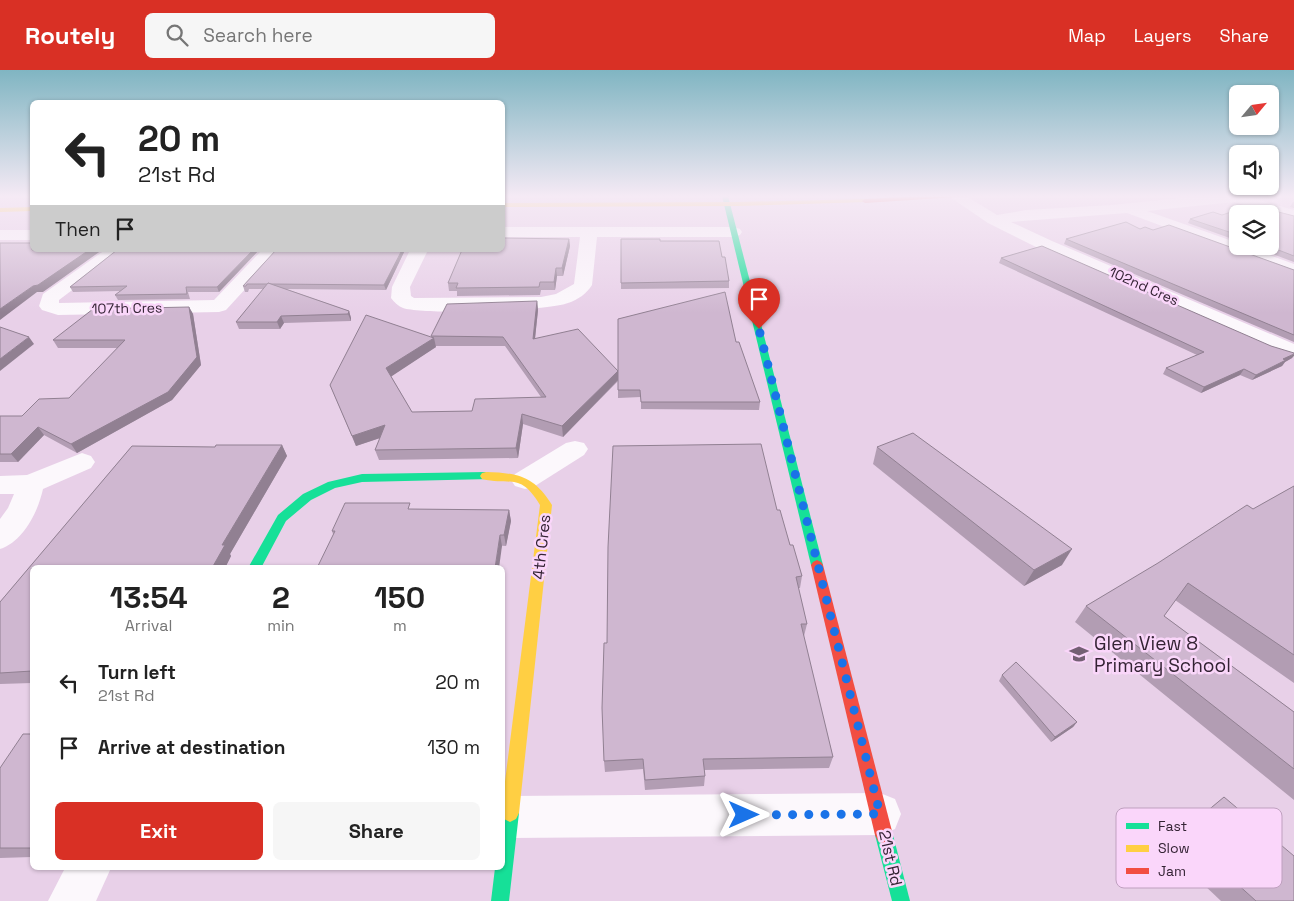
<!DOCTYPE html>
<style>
:root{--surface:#fff;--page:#f6f6f6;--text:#222;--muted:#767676;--accent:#d93025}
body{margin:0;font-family:"Space Grotesk",sans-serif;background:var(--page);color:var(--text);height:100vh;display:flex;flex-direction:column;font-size:19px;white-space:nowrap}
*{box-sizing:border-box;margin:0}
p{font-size:16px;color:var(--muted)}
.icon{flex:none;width:28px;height:28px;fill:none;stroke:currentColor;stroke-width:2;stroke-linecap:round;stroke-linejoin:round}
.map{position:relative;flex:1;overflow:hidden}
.panel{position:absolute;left:30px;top:495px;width:475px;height:305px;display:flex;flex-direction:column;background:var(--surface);border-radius:8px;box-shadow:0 1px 4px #0004}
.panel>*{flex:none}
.banner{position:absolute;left:30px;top:30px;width:475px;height:152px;border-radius:8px;box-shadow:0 1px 4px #0004;background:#fff;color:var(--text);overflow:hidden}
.needle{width:32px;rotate:61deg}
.fabs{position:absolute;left:1229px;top:15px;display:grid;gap:10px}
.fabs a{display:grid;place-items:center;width:50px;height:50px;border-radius:8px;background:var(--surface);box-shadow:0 1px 4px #0004;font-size:25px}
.pin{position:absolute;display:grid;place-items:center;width:42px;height:42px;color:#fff;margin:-51px -21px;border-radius:50% 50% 50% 0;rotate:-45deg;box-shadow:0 0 5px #0007}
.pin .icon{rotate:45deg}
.me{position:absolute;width:55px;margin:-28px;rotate:90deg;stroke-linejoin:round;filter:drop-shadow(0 0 4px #0008)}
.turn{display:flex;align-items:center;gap:18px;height:105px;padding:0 25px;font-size:22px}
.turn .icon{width:65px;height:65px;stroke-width:2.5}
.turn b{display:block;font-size:35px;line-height:42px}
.then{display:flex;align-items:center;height:48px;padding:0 25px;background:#0003;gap:10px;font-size:19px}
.eta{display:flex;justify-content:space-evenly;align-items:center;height:85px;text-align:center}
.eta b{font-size:30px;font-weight:700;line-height:35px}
.primary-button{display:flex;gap:10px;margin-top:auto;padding:10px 25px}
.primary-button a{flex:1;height:58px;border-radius:8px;background:var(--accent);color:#fff;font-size:20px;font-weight:700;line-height:58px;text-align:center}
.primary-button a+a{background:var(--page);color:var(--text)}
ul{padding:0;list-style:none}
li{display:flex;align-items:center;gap:15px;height:65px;padding:0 25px}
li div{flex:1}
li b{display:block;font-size:19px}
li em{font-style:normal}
header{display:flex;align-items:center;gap:30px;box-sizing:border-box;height:70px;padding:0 25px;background:var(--accent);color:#fff}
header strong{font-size:24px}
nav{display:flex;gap:28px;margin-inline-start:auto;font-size:18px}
.search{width:350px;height:45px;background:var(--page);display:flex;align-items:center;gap:12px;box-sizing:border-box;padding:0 18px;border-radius:8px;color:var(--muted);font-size:19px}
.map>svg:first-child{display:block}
</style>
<header>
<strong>Routely</strong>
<div class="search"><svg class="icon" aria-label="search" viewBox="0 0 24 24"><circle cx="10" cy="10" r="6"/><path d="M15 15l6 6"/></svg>Search here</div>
<nav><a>Map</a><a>Layers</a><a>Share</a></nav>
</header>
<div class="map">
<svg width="1294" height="831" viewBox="0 0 1294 831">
<rect width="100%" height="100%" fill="#e8d0e8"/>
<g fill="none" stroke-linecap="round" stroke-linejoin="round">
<g fill="#fcf8fc" fill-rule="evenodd">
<path d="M966,126L997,145L1026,140L1112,135L1200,126H1253L1252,128L1294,140V150L1234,132L1147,141L1238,173V176H1245L1294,194V205L1127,143L1011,152L1052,171L1294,274V287L1268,280L1040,179L988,153L950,127Z"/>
<path d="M502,157H734L740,159L742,162L740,165L734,167H597L592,215C587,223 578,230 568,233C547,241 424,245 403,238C398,236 394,232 391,228L392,217L410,180H428L410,217L411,226L414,228L541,227L556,224L574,214L580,167H502Z"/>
<rect x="0" y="160" width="32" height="10"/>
<path d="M105,180H125L59,230V233L214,230L262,180H281L226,240L219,242L58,245L42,240L39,236L43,224Z"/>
<path d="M575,371L584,373L588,379L584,385L535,416L525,419L515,416L511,410L515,404L566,373Z"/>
<path d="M82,383L91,386L95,392L91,398L43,419C38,442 23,472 0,479V449L8,438L14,424H0V406L27,405Z"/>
<path d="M880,723L895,729L901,744L895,759L880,765L511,768L502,764V730L511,726Z"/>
<path d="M65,798H111L96,831H48Z"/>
</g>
<g fill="#16e098" fill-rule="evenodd">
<path d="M722,126H728L823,495L821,498H813L811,495Z"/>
<path d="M486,402L490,403L492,406L490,409L362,412L335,418L311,430L286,451L261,498H248L278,445L303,424L328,412L362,404Z"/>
<path d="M510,734L516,737L519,743L509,831H491L495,798H502V740L504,737Z"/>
<path d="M884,756L890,759L893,765L910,831H892L875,765L878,759Z"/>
</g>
<g fill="#ffcf43" fill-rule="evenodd">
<path d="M865,129L868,131L867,132L736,136L502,137V133L736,132Z"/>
<path d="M32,137V141L0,142V138Z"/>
<path d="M486,402C518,403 534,406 552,435L519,743L516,749L510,752L504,749L502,735L540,435C520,402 511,416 482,409L480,406L482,403Z"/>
</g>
<g fill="#f24e42" fill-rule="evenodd">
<path d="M924,126H972L865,133L862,131L865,129Z"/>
<path d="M817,490L821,492L823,495L893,765L890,771L884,774L878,771L875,765L811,495L813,492Z"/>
</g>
</g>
<g fill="#b29db3" fill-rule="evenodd">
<path d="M1293,132H1294V138L1290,137Z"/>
<path d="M1241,139L1254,143L1267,139L1294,146V192L1251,176H1270V144H1238V171L1188,153L1190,149L1213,142L1222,145Z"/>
<path d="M1140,159L1153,160L1294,200V272L1064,174L1066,169Z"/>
<path d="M569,169L570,176L563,206H557L555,220H541L540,225L457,226V221H449L448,213Z"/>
<path d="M621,169L660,171L722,187L729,211V218L621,219Z"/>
<path d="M117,180H259L219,222H188L190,229L118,230L115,225L120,221L73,222L70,217Z"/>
<path d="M276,180H405L386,220L286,219L349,241L351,248V251L284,253L280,259H239L236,252L264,219H249L248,222H245L243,216Z"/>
<path d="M1001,188L1271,276L1292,288L1285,292L1282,296L1252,310L1240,305L1201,323L1163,304L1166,298L1197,285L999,193Z"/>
<path d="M537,231L538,240L535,268L618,301L736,272L760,332L759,340L641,339V327L618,328V311L563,367L523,354L518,388L379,390L375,380L380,368L356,376L330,315L431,267V266ZM435,276H505L541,327L472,341L412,342L391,306L436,277Z"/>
<path d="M189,237L193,244L201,295L172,330L77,383L44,365L18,392H0V346H22L69,328L118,278H58L53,270Z"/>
<path d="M216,375H282L287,386L230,484L231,486L225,498H32V613L0,614V532L132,376L215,377Z"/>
<path d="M877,377L1062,495L1024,516L873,394Z"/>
<path d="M1294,416V613L1175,530L1164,546L1294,642V730L1075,552L1086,536Z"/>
<path d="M412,439L509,440L511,451L506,476L333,464L332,461Z"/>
<path d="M777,440L802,506L800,518H798L807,554L804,566H803L833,687L829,698L704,700L705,706L704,716L645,720L643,699L605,702L604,691L607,573Z"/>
<path d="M1002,605L1077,652L1073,657L1051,672L999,611Z"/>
<path d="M32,664V787L0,788V698Z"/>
<path d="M1224,727L1294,831H1221L1164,777Z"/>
<path d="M195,798H296L295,799H197Z"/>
</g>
<g fill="#918092">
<path d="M569,169L570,176L563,206L562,198Z"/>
<path d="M89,180H102L43,222H37L0,250V239L33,216Z"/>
<path d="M253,180H259L219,222L217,217Z"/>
<path d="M402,180H405L386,220L384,215Z"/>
<path d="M556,198L557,206L555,220L554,212Z"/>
<path d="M537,231L538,240L534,278L533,269Z"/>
<path d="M189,237L193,244L201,295L172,330L77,383L71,374Z"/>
<path d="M349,241L351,248V251L348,244Z"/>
<path d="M281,246L284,253L280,259L277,252Z"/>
<path d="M29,267L34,274L0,301V289Z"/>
<path d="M434,268L436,277L389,308L386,298Z"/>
<path d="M1294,284V286L1292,288L1285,292L1282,296L1252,310L1256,305L1283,289Z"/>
<path d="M1244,299L1240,305L1201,323L1204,317Z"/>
<path d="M618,301V310L563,367L562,356Z"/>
<path d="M522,344L523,354L518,388L516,378Z"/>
<path d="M385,355L389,365L356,376L352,366Z"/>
<path d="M38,357L44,365L18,392L11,384Z"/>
<path d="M282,375L287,386L230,484L231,486L225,498H212L222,475Z"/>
<path d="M509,440L511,451L506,476L504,465Z"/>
<path d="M500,465L502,476L499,498H495Z"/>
<path d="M1072,479L1062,495L1024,516L1034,500Z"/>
<path d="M1077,652L1073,657L1051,672L1055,667Z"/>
</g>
<g fill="#cfb7d0" stroke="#918092">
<path d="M1241,139L1254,143L1267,139L1294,146V186L1268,176H1270V144H1238V165L1190,149L1213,142L1222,145Z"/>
<path d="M1126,152L1140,159L1145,157L1153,160L1169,155L1294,200V265L1066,169Z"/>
<path d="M502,168L569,169L562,198H556L554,212H540L539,217L456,218L458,213H448L462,180H502Z"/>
<path d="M621,169H660V171H719L722,187H725L729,211L621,213Z"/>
<path d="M0,173H32V180H89L38,215L33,216L0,239Z"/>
<path d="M1042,176L1271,276L1294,283V284L1283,289L1286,290L1256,305L1244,299L1204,317L1166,298L1204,282L1001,188Z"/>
<path d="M117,180H253L217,217H186L187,224L115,225L127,216L70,217Z"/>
<path d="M276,180H402L384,215L271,214L268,213V214H247L246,216H243Z"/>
<path d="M268,213L349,241L348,244L281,246L277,252H236Z"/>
<path d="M725,222L736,272H739L760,332H641L640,320H618V249Z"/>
<path d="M537,231L533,269L578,259L618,301L562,356L522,344L516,378L375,380L385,355L352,366L330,315L366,245L434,268L386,298L412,342L472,341L475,329L546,327L503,267L431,266L447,234Z"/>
<path d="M189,237L197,287L168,322L71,374L38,357L11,384H0V346H22L39,329L69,328L125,270H53L93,239Z"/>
<path d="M0,257L29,267L0,289Z"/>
<path d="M913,363L1072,479L1034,500L877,377Z"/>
<path d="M761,374L777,440H780L790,475H793L802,506L796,507L807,554H801L833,687L703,689L705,706L645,710L643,689L604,691L602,638L604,573H607L608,477L613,376Z"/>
<path d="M216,375H282L222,475H225L212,498H32V601L0,603V532L132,376L215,377Z"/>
<path d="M1294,416V585L1188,513L1164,546L1294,642V699L1086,536L1158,493L1247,435L1253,439Z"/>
<path d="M345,433H410L408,439L509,440L504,465H500L495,498H317L335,461H332Z"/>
<path d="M1016,592L1077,652L1055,667L1002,605Z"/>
<path d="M23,664H32V778H0V698Z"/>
<path d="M1224,727L1294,786V831H1256L1181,763Z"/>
</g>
<linearGradient id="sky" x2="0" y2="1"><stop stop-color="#80b5c2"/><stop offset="0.52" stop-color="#f5eaf5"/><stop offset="1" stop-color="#f5eaf5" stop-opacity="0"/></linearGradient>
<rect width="1294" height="243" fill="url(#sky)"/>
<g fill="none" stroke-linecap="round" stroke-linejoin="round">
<path stroke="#1a73e8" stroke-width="9" stroke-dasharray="0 16.2" d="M744,745L880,744L759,259"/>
</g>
<defs>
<g id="school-bare" transform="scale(1.5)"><path d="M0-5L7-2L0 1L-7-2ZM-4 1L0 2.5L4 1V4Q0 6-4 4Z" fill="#736073" stroke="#fad6fa" stroke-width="2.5" paint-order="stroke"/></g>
</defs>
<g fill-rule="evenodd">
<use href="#school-bare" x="1079" y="584"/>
</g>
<g text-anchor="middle" stroke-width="5" stroke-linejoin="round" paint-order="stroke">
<g font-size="14" fill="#342334" stroke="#fad6fa">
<text transform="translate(1144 216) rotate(24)" y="5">102nd Cres</text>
<text transform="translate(127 238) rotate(-1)" y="5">107th Cres</text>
</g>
<g font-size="16" fill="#342334" stroke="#fad6fa">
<text transform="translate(541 477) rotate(-84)" y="6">4th Cres</text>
<text transform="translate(891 788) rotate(77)" y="6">21st Rd</text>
</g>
<g font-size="19" fill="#342334" stroke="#fad6fa" text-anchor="start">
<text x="1094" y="580">Glen View 8<tspan x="1094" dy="22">Primary School</tspan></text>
</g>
</g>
<rect x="1116" y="738" width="166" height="80" rx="8" fill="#fad6fa" stroke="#bfa0bf" stroke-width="1"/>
<rect x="1126" y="753" width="23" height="6" fill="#16e098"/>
<rect x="1126" y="775" width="23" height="7" fill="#ffcf43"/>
<rect x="1126" y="798" width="23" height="6" fill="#f24e42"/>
<g font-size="14" fill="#342334">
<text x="1158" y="761">Fast</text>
<text x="1158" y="783">Slow</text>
<text x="1158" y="806">Jam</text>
</g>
</svg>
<div class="fabs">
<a><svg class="needle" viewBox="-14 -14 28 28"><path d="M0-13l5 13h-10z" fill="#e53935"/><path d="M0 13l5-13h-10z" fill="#767676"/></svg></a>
<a><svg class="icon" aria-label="sound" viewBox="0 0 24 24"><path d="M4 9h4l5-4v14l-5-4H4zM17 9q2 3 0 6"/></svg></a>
<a><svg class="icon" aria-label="layers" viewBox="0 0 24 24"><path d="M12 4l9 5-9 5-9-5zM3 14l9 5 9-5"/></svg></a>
</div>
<div class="pin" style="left:759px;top:259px;background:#d93025"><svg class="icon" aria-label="arrive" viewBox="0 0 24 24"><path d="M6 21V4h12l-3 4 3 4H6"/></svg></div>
<svg class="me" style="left:744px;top:745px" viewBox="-20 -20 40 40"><path d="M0-17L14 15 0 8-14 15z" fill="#1a73e8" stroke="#fff" stroke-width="4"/></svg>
<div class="banner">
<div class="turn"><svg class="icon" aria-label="left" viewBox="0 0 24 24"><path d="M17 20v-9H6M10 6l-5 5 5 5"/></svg><div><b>20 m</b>21st Rd</div></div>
<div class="then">Then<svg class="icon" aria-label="arrive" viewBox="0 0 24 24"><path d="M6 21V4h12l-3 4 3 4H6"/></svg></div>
</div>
<section class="panel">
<div class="eta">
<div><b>13:54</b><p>Arrival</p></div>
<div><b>2</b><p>min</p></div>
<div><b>150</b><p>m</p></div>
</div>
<ul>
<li><svg class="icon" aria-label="left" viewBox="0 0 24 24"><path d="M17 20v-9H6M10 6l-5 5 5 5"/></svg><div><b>Turn left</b><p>21st Rd</p></div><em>20 m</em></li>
<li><svg class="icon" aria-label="arrive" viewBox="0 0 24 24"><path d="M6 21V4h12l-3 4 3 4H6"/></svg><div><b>Arrive at destination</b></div><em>130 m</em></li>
</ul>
<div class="primary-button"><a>Exit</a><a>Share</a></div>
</section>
</div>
